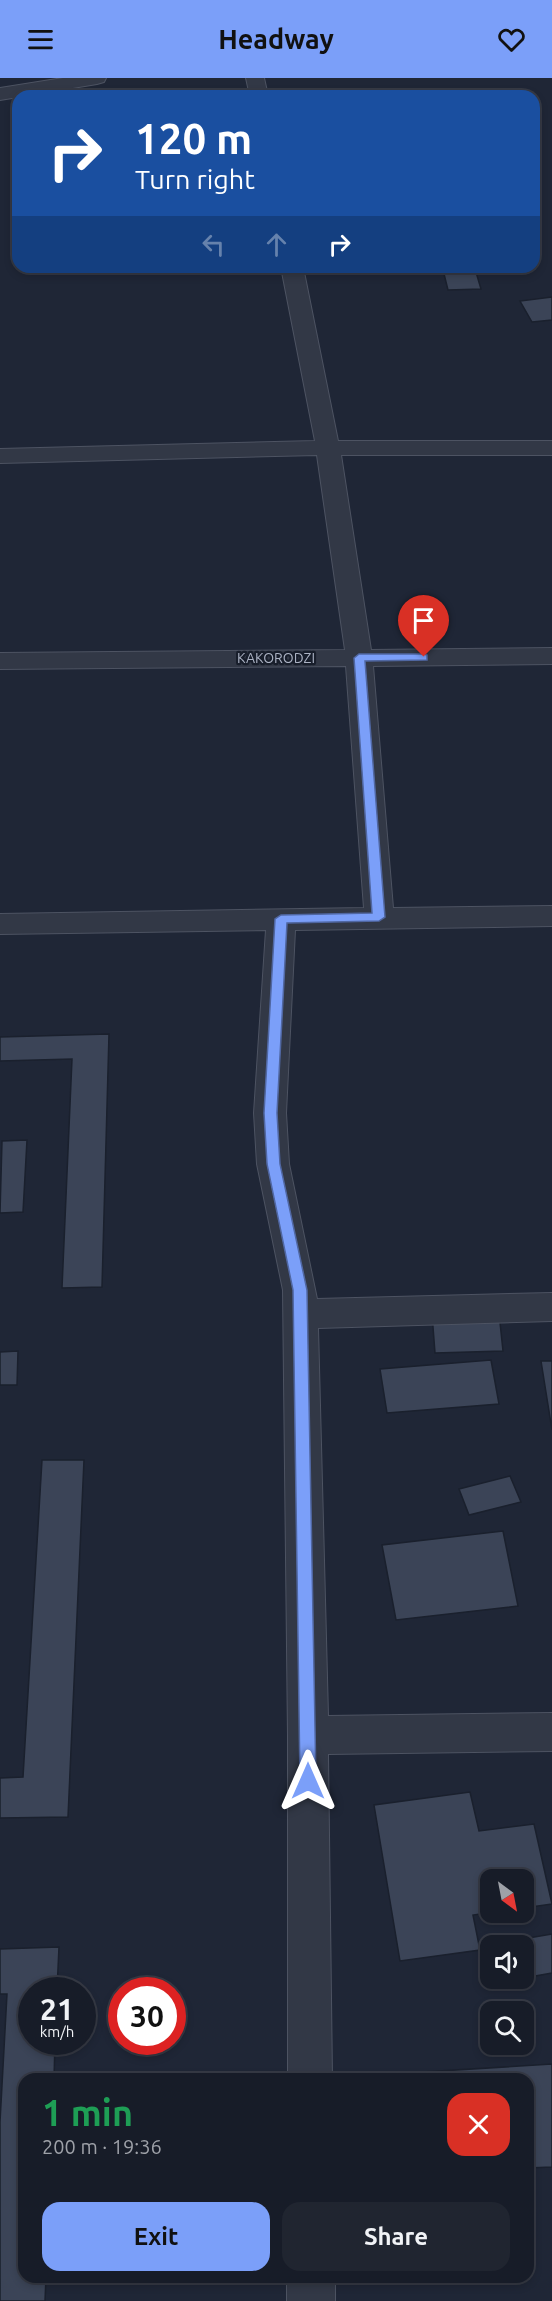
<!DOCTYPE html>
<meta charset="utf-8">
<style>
:root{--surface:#171c28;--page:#202530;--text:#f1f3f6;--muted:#9ea1a8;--line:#363a45;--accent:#7b9ff9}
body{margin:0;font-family:Ubuntu,sans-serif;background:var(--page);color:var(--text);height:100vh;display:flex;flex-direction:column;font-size:22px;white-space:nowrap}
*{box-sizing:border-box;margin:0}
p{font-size:20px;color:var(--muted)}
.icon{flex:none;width:33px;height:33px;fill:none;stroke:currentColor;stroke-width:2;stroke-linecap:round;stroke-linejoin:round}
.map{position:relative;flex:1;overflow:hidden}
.details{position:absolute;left:18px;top:1995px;width:516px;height:210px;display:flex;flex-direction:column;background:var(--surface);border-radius:18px;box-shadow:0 3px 9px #0003,0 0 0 2px var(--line)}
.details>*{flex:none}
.banner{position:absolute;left:12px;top:12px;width:528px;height:183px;border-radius:18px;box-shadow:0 3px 9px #0003,0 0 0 2px var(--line);background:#1a4fa0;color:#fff;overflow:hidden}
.needle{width:39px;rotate:148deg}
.fabs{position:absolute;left:480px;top:1791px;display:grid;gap:12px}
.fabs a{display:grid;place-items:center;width:54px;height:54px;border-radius:12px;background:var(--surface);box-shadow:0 3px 9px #0003,0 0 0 2px var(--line);font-size:30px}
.speed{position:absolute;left:18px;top:1899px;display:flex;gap:12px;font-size:30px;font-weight:700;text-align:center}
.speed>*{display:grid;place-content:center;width:78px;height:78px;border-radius:50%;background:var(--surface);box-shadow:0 3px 9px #0003,0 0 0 2px var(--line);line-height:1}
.speed small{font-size:15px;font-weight:400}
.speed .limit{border:9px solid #d22;background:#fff;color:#111}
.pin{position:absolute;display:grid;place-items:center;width:51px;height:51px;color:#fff;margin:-62px -26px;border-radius:50% 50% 50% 0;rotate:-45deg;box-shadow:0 0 6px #0007}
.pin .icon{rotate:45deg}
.me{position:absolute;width:66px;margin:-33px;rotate:0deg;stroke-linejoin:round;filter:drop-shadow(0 0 4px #0008)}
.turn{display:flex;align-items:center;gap:21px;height:126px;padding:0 24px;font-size:27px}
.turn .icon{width:78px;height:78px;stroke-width:2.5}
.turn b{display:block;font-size:42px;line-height:51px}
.lanes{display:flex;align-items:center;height:57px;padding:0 24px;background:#0003;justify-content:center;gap:30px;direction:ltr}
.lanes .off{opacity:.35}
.round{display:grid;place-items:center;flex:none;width:63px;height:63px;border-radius:18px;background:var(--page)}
.overview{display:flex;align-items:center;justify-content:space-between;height:102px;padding:0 24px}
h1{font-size:36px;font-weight:700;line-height:45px;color:#1e9e55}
.action{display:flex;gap:12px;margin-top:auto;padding:12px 24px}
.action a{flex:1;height:69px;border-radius:18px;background:var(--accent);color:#111;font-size:24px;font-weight:700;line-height:69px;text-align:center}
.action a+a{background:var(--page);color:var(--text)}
header{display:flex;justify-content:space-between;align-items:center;height:78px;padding:0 24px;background:var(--accent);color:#111;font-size:27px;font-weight:700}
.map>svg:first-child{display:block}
</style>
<header><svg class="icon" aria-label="menu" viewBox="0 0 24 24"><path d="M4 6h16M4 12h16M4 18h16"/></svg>Headway<svg class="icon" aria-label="heart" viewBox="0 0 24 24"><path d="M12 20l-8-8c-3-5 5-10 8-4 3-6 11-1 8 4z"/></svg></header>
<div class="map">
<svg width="552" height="2223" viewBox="0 0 552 2223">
<rect width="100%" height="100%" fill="#1f2636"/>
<g fill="#3b4457" stroke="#1a202d" stroke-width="1.5">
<path d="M476,194L481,211L448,212L444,196Z"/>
<path d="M552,219V242L532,244L520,223Z"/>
<path d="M109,956L102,1209L62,1210L72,981L0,983V959Z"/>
<path d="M27,1062L23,1134L0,1135L2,1063Z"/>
<path d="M499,1235L503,1273L435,1275L432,1236Z"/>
<path d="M18,1273L17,1307H0V1274Z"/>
<path d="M491,1282L499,1326L387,1335L380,1291Z"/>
<path d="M541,1283H552V1352Z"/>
<path d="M42,1382H84L68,1739L0,1740V1700L23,1699Z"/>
<path d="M510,1398L521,1424L469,1437L459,1411Z"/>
<path d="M503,1453L518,1528L396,1542L382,1467Z"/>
<path d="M470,1714L479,1753L534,1746L552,1826L524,1830V1802H490V1834H493L473,1837L480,1872L400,1883L374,1727Z"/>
<path d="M552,1856V1895L524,1900V1868H490V1883L487,1867Z"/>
<path d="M59,1869L57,1912H32V1964H55L54,2001H24V2199H46L45,2223H0V2044L7,1916H0V1871Z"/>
<path d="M552,1986V2089L528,2090V2001H408V1995Z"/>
</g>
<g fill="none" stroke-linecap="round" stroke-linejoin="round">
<g stroke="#4d5362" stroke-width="2">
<g id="minor">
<path d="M63,0H106L104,4L97,6L0,22V10Z"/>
<path d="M246,0H264L268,18H250Z"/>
<path d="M281,189H303L338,363H552V377H341L371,572L552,570V586L373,588L393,830L552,828V848L295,852L286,1035L289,1086L317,1221L552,1215V1243L318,1250L328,1638L552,1635V1673L328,1676L332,2001H288V1657L283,1212L257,1086L254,1035L266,852L0,856V836L364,830L346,588L0,591V575L345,572L317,377L0,385V371L315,363Z"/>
<rect x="287" y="2199" width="48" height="24"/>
</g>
</g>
<use href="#minor" fill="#323846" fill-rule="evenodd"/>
</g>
<path fill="#7b9ff9" stroke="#5067a2" stroke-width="1.5" d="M424,576L427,577V582L365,583L385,839L379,843L287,845L277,1035L280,1086L307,1212L316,1703L314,1709L308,1711L302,1709L300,1703L293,1212L267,1086L264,1035L275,841L281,837L372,835L354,580L359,576Z"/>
<g text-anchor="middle" stroke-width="4.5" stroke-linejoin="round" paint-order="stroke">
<g font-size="14" fill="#acb3c4" stroke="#181e2b">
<text x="276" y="585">KAKORODZI</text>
</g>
</g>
</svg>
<div class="fabs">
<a><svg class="needle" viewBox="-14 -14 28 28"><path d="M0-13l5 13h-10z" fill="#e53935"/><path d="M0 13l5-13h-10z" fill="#9ea1a8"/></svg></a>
<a><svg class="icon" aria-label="sound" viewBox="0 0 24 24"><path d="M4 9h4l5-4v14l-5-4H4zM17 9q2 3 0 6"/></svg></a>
<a><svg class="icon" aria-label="search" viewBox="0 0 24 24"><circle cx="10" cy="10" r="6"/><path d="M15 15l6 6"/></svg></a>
</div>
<div class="speed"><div>21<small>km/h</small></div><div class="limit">30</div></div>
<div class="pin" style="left:424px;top:579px;background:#d93025"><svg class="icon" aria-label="arrive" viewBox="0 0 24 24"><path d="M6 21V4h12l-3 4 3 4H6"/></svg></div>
<svg class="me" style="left:308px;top:1703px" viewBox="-20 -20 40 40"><path d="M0-17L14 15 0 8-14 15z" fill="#7b9ff9" stroke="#fff" stroke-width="4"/></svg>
<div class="banner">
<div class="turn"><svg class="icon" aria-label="right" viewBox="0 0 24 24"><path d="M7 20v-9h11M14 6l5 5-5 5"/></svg><div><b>120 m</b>Turn right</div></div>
<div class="lanes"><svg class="icon off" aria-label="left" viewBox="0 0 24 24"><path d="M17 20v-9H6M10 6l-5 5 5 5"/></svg><svg class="icon off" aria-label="ahead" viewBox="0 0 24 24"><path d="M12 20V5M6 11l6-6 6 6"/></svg><svg class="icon" aria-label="right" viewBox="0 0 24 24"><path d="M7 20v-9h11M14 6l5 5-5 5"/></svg></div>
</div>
<section class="details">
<div class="overview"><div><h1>1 min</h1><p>200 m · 19:36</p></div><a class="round" style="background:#d93025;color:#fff"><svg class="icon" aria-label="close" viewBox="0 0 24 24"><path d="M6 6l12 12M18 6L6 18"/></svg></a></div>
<div class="action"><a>Exit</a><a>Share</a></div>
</section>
</div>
